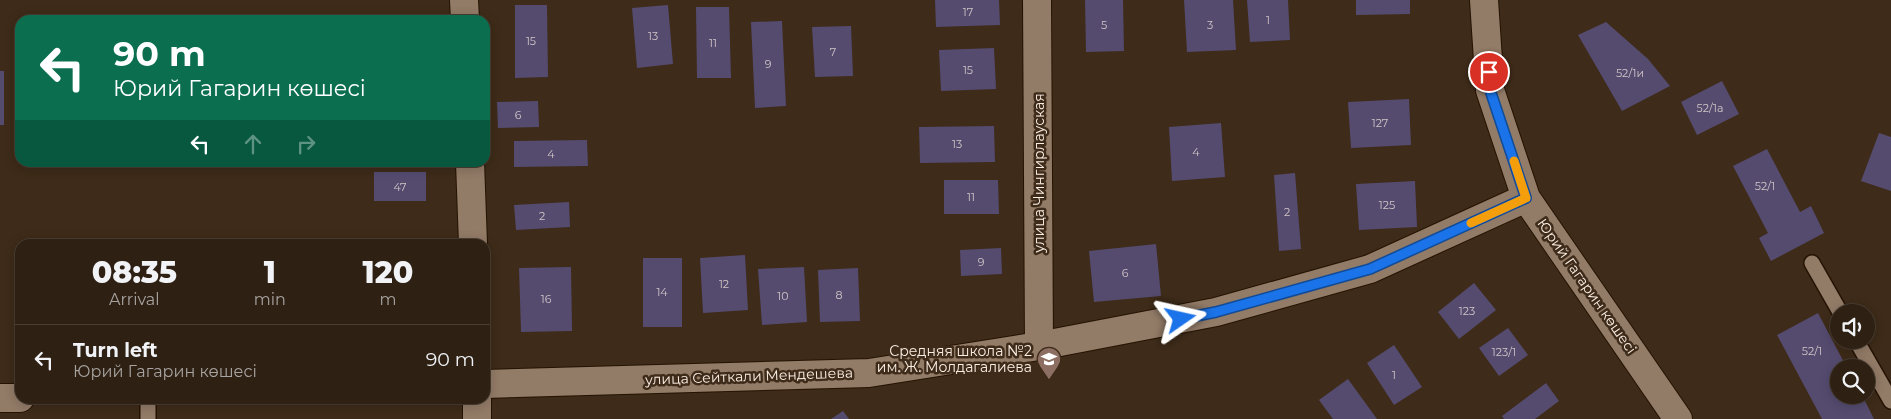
<!DOCTYPE html>
<meta charset="utf-8">
<style>
:root{--surface:#2e2013;--page:#36281c;--text:#f1f3f6;--muted:#a7a3a0;--line:#493e33}
body{margin:0;font-family:Montserrat,sans-serif;background:var(--page);color:var(--text);height:100vh;display:flex;flex-direction:column;font-size:19px;white-space:nowrap}
*{box-sizing:border-box;margin:0}
p{font-size:16px;color:var(--muted)}
.icon{flex:none;width:28px;height:28px;fill:none;stroke:currentColor;stroke-width:2;stroke-linecap:round;stroke-linejoin:round}
.map{position:relative;flex:1;overflow:hidden}
.panel{position:absolute;left:15px;top:239px;width:475px;height:165px;display:flex;flex-direction:column;background:var(--surface);border-radius:15px;box-shadow:0 2px 12px #0003,0 0 0 1px var(--line)}
.panel>*{flex:none}
.hud{position:absolute;left:15px;top:15px;width:475px;height:152px;border-radius:15px;box-shadow:0 2px 12px #0003,0 0 0 1px var(--line);background:#0b6e4f;color:#fff;overflow:hidden}
.controls{position:absolute;left:1830px;top:304px;display:grid;gap:10px}
.controls a{display:grid;place-items:center;width:45px;height:45px;border-radius:50%;background:var(--surface);box-shadow:0 2px 12px #0003,0 0 0 1px var(--line);font-size:25px}
.pin{position:absolute;display:grid;place-items:center;width:42px;height:42px;color:#fff;margin:-21px;border:2px solid #fff;border-radius:50%;box-shadow:0 1px 5px #0007}
.me{position:absolute;width:55px;margin:-28px;rotate:79deg;stroke-linejoin:round;filter:drop-shadow(0 0 4px #0008)}
.turn{display:flex;align-items:center;gap:18px;height:105px;padding:0 15px;font-size:22px}
.turn .icon{width:65px;height:65px;stroke-width:2.5}
.turn b{display:block;font-size:35px;line-height:42px}
.lanes{display:flex;align-items:center;height:48px;padding:0 15px;background:#0003;justify-content:center;gap:25px;direction:ltr}
.lanes .off{opacity:.35}
.eta{display:flex;justify-content:space-evenly;align-items:center;height:85px;text-align:center}
.eta b{font-size:30px;font-weight:800;line-height:35px}
ul{padding:0;list-style:none}
li{display:flex;align-items:center;gap:15px;height:70px;padding:0 15px;border-top:1px solid var(--line)}
li div{flex:1}
li b{display:block;font-size:19px}
li em{font-style:normal}
.map>svg:first-child{display:block}
</style>
<div class="map">
<svg width="1891" height="419" viewBox="0 0 1891 419">
<rect width="100%" height="100%" fill="#3e2b19"/>
<g fill="#544b6f">
<path d="M935,0H999L1000,25L936,27Z"/>
<path d="M1085,0H1123L1124,51L1086,52Z"/>
<path d="M1184,0H1233L1236,50L1187,52Z"/>
<path d="M1247,0H1288L1290,40L1250,42Z"/>
<path d="M1356,0H1410V14L1356,15Z"/>
<path d="M515,5H547L548,77L515,78Z"/>
<path d="M668,5L673,64L637,68L632,8Z"/>
<path d="M696,7H729L731,78H697Z"/>
<path d="M74,16L114,17V20H74Z"/>
<path d="M782,21L786,106L755,108L751,22Z"/>
<path d="M1606,22L1648,59L1670,86L1622,111L1578,35Z"/>
<path d="M851,26L853,76L815,77L812,27Z"/>
<path d="M994,48L996,89L941,91L939,50Z"/>
<rect x="0" y="71" width="4" height="54"/>
<path d="M1722,81L1739,114L1697,135L1681,102Z"/>
<path d="M1409,99L1411,145L1351,148L1348,102Z"/>
<path d="M538,101L539,127L498,128L497,102Z"/>
<path d="M1221,123L1225,177L1172,181L1169,127Z"/>
<path d="M994,126L995,162L920,163L919,127Z"/>
<path d="M1879,133L1891,137V191L1861,181Z"/>
<path d="M587,140L588,166L514,167V141Z"/>
<path d="M1767,149L1800,212L1811,206L1824,233L1771,261L1759,238L1768,233L1733,166Z"/>
<rect x="374" y="172" width="52" height="29"/>
<path d="M1295,173L1301,249L1279,251L1274,175Z"/>
<path d="M944,180H998L999,214H944Z"/>
<path d="M1415,181L1417,227L1359,230L1356,184Z"/>
<path d="M569,202L570,227L516,230L514,205Z"/>
<path d="M1156,244L1161,296L1094,302L1089,251Z"/>
<path d="M1001,248L1002,274L961,276L960,250Z"/>
<path d="M745,255L748,310L703,313L700,258Z"/>
<rect x="643" y="258" width="39" height="69"/>
<path d="M571,267L572,331L521,332L519,268Z"/>
<path d="M804,267L807,322L762,325L758,269Z"/>
<path d="M858,268L860,321L820,322L818,270Z"/>
<path d="M1474,283L1496,310L1459,339L1438,312Z"/>
<path d="M1818,313L1847,368H1839V395H1862L1874,419H1822L1777,335Z"/>
<path d="M1508,328L1528,355L1499,376L1479,348Z"/>
<path d="M1394,345L1422,387L1394,405L1367,363Z"/>
<path d="M1348,379L1377,419H1333L1319,400Z"/>
<path d="M1546,383L1559,401L1535,419H1504L1502,416Z"/>
<path d="M843,411L849,419H831Z"/>
</g>
<g fill="none" stroke-linecap="round" stroke-linejoin="round">
<g stroke="#251303" stroke-width="18">
<g id="service">
<path d="M1812,263L1840,312"/>
<path d="M1856,340L1891,401"/>
<path d="M148,399V419"/>
</g>
</g>
<g stroke="#251303" stroke-width="30">
<g id="minor">
<path d="M464,0L465,20"/>
<path d="M1037,0L1039,346"/>
<path d="M1484,0L1490,90L1526,198L1678,419"/>
<path d="M470,162L473,244"/>
<path d="M485,384L869,373L1039,346L1216,312L1370,269L1526,198"/>
<path d="M0,398H20"/>
<path d="M477,419V399"/>
</g>
</g>
<use href="#service" stroke="#927b67" stroke-width="15"/>
<use href="#minor" stroke="#927b67" stroke-width="28"/>
</g>
<g fill="none" stroke-linecap="round" stroke-linejoin="round">
<g stroke="#114b97" stroke-width="12">
<path id="route" d="M1181,319L1216,312L1370,269L1526,198L1490,90L1489,72"/>
</g>
<use href="#route" stroke="#1a73e8" stroke-width="9"/>
<path stroke="#f59e0b" stroke-width="9" d="M1471,223L1526,198L1514,161"/>
</g>
<defs>
<g id="school-pin" transform="scale(1.25)"><path d="M0 17L-7.5 6A9.5 9.5 0 1 1 7.5 6Z" fill="#8d6e63" stroke="#3e2b19"/><path d="M0-5L7-2L0 1L-7-2ZM-4 1L0 2.5L4 1V4Q0 6-4 4Z" fill="#fff"/></g>
</defs>
<g fill-rule="evenodd">
<use href="#school-pin" x="1049" y="359"/>
</g>
<g text-anchor="middle" stroke-width="5" stroke-linejoin="round" paint-order="stroke">
<g font-size="11" fill="#d1c5c6">
<text x="968" y="16">17</text>
<text x="1268" y="24">1</text>
<text x="1104" y="29">5</text>
<text x="1210" y="29">3</text>
<text x="653" y="40">13</text>
<text x="531" y="45">15</text>
<text x="713" y="47">11</text>
<text x="833" y="56">7</text>
<text x="768" y="68">9</text>
<text x="968" y="74">15</text>
<text x="1630" y="77">52/1и</text>
<text x="1710" y="112">52/1а</text>
<text x="518" y="119">6</text>
<text x="1380" y="127">127</text>
<text x="957" y="148">13</text>
<text x="1196" y="156">4</text>
<text x="551" y="158">4</text>
<text x="1765" y="190">52/1</text>
<text x="400" y="191">47</text>
<text x="971" y="201">11</text>
<text x="1387" y="209">125</text>
<text x="1287" y="216">2</text>
<text x="542" y="220">2</text>
<text x="981" y="266">9</text>
<text x="1125" y="277">6</text>
<text x="724" y="288">12</text>
<text x="662" y="296">14</text>
<text x="839" y="299">8</text>
<text x="783" y="300">10</text>
<text x="546" y="303">16</text>
<text x="1467" y="315">123</text>
<text x="1812" y="355">52/1</text>
<text x="1504" y="356">123/1</text>
<text x="1394" y="379">1</text>
</g>
<g font-size="14" fill="#fbeee3" stroke="#3e2b19">
<text transform="translate(1039 173) rotate(-90)" y="5">улица Чингирлауская</text>
<text transform="translate(1587 286) rotate(55)" y="5">Юрий Гагарин көшесі</text>
<text transform="translate(749 376) rotate(-2)" y="5">улица Сейткали Мендешева</text>
</g>
<g font-size="14" fill="#fbeee3" stroke="#3e2b19" text-anchor="end">
<text x="1032" y="356">Средняя школа №2<tspan x="1032" dy="16">им. Ж. Молдагалиева</tspan></text>
</g>
</g>
</svg>
<div class="controls">
<a><svg class="icon" aria-label="sound" viewBox="0 0 24 24"><path d="M4 9h4l5-4v14l-5-4H4zM17 9q2 3 0 6"/></svg></a>
<a><svg class="icon" aria-label="search" viewBox="0 0 24 24"><circle cx="10" cy="10" r="6"/><path d="M15 15l6 6"/></svg></a>
</div>
<div class="pin" style="left:1489px;top:72px;background:#d93025"><svg class="icon" aria-label="arrive" viewBox="0 0 24 24"><path d="M6 21V4h12l-3 4 3 4H6"/></svg></div>
<svg class="me" style="left:1181px;top:319px" viewBox="-20 -20 40 40"><path d="M0-17L14 15 0 8-14 15z" fill="#1a73e8" stroke="#fff" stroke-width="4"/></svg>
<div class="hud">
<div class="turn"><svg class="icon" aria-label="left" viewBox="0 0 24 24"><path d="M17 20v-9H6M10 6l-5 5 5 5"/></svg><div><b>90 m</b>Юрий Гагарин көшесі</div></div>
<div class="lanes"><svg class="icon" aria-label="left" viewBox="0 0 24 24"><path d="M17 20v-9H6M10 6l-5 5 5 5"/></svg><svg class="icon off" aria-label="ahead" viewBox="0 0 24 24"><path d="M12 20V5M6 11l6-6 6 6"/></svg><svg class="icon off" aria-label="right" viewBox="0 0 24 24"><path d="M7 20v-9h11M14 6l5 5-5 5"/></svg></div>
</div>
<section class="panel">
<div class="eta">
<div><b>08:35</b><p>Arrival</p></div>
<div><b>1</b><p>min</p></div>
<div><b>120</b><p>m</p></div>
</div>
<ul>
<li><svg class="icon" aria-label="left" viewBox="0 0 24 24"><path d="M17 20v-9H6M10 6l-5 5 5 5"/></svg><div><b>Turn left</b><p>Юрий Гагарин көшесі</p></div><em>90 m</em></li>
</ul>
</section>
</div>
